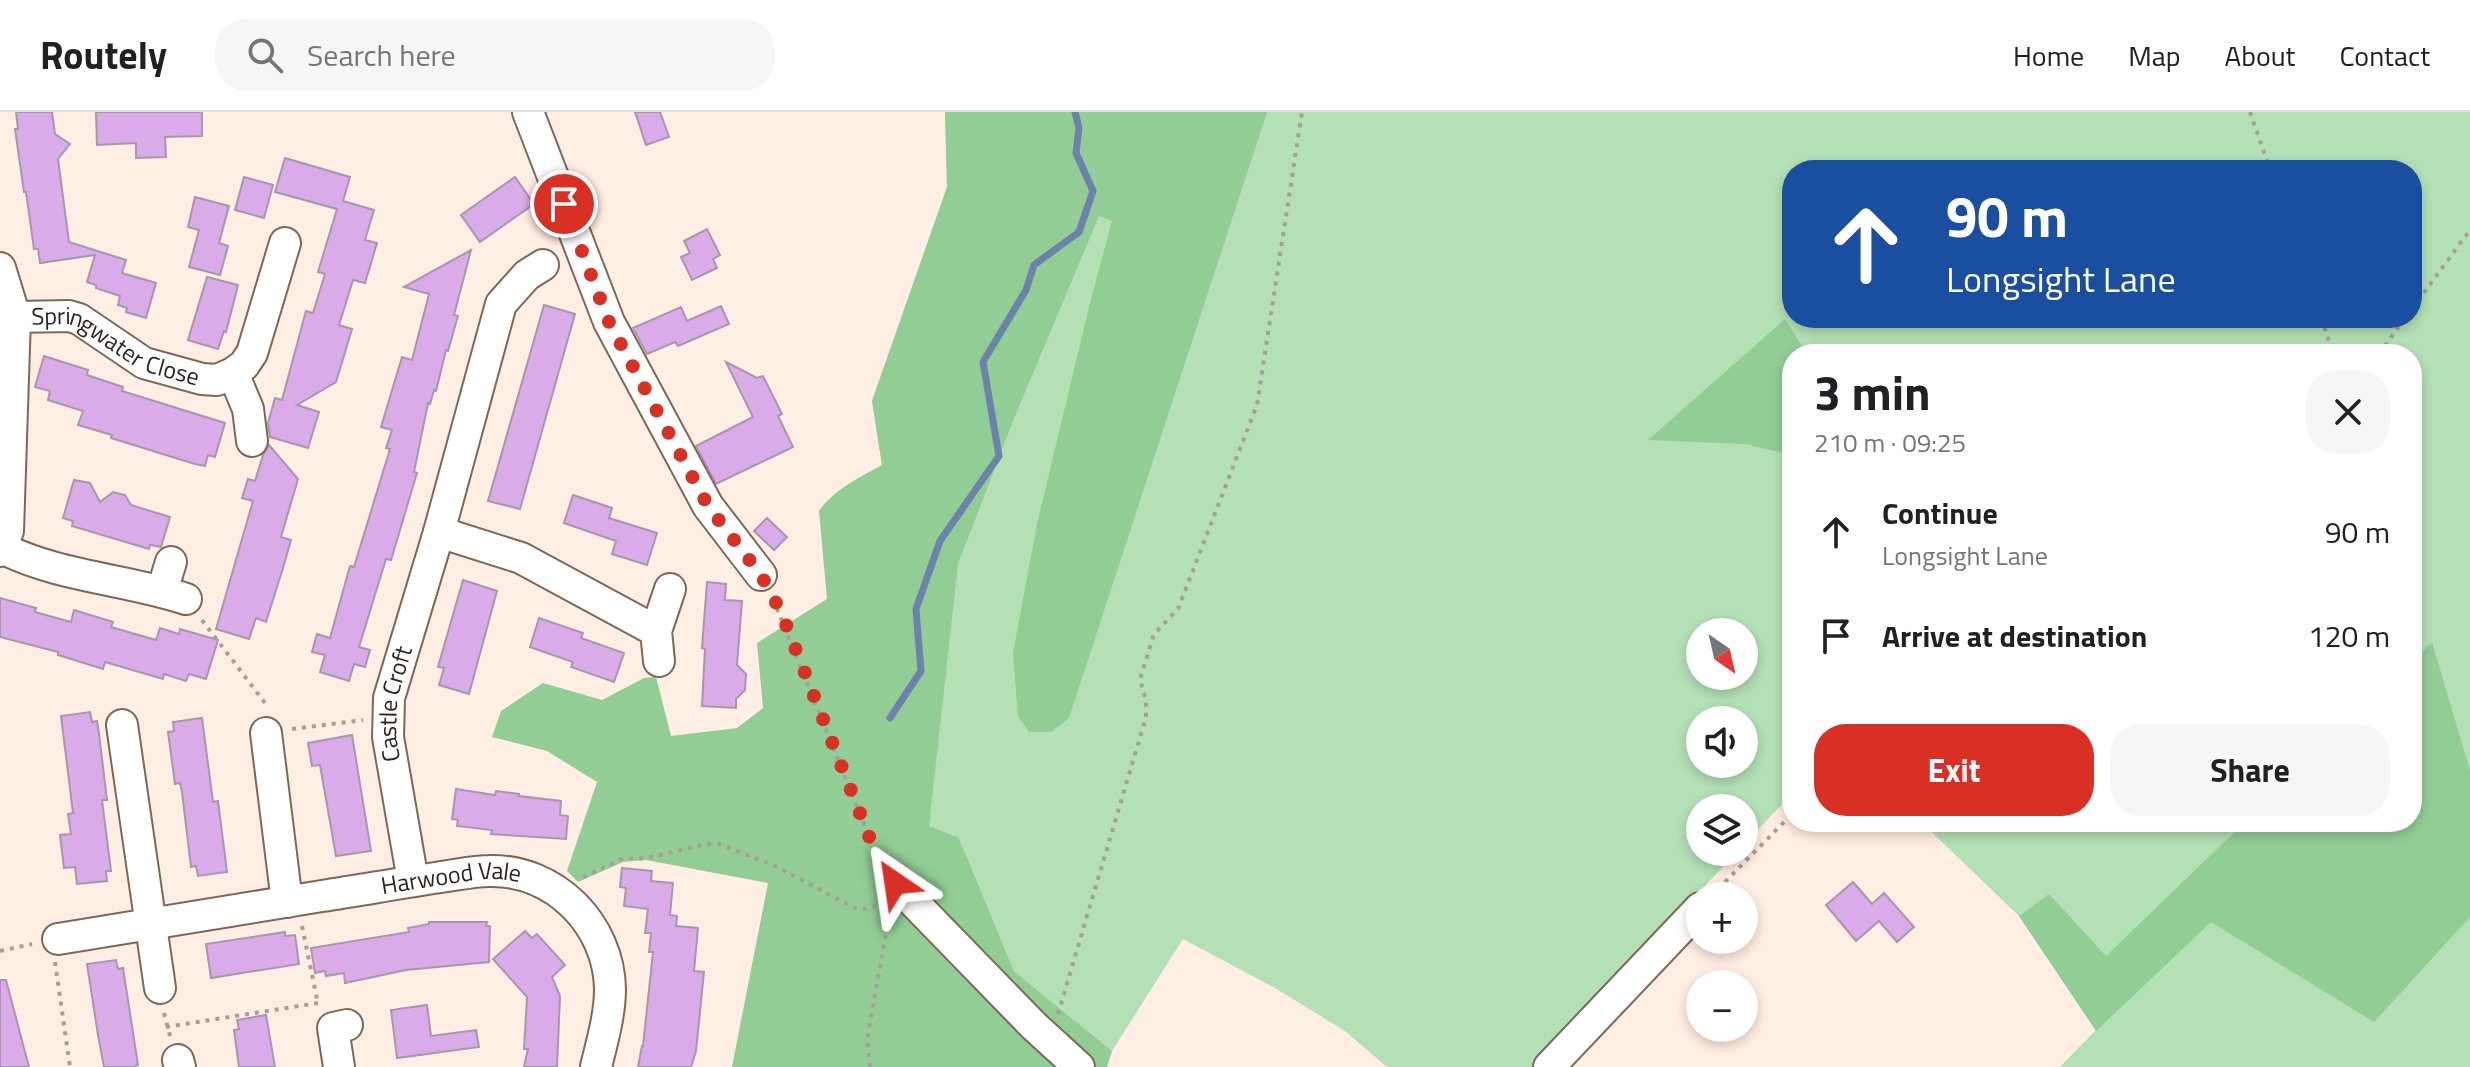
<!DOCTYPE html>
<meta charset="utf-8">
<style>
:root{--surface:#fff;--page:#f6f6f6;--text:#202124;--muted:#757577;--line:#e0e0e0;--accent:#d93025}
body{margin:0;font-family:"Titillium Web",sans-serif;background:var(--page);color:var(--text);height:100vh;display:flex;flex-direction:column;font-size:30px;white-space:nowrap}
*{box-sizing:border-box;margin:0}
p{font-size:26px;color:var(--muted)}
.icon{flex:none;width:44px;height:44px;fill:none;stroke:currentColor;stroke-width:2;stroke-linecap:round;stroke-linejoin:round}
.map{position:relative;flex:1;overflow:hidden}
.drawer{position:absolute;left:1782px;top:232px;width:640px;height:488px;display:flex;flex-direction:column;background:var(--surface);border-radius:32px;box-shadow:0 4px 12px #0003}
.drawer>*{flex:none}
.guide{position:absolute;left:1782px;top:48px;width:640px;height:168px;border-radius:32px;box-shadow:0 4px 12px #0003;background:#1a4fa0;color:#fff;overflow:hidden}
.needle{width:52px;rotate:146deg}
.buttons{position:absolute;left:1686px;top:506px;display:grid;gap:16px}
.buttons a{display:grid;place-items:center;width:72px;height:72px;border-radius:50%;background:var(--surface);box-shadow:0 4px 12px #0003;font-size:40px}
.pin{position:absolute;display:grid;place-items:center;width:68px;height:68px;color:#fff;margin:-34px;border:4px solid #fff;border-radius:50%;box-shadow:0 2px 8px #0007}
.me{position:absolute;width:88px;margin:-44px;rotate:328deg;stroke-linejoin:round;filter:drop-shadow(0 0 6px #0008)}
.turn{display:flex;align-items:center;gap:28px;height:168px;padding:0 32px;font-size:36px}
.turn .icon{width:104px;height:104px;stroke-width:2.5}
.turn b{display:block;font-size:56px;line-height:68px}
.round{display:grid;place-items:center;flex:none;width:84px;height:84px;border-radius:32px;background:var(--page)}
.headline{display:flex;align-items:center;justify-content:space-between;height:136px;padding:0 32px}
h1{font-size:48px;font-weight:700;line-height:60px}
.action{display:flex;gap:16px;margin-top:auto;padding:16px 32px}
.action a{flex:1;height:92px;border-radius:32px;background:var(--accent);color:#fff;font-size:32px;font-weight:700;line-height:92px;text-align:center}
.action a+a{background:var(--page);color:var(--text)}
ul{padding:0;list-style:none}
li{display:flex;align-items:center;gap:24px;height:104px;padding:0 32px}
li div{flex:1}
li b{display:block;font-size:30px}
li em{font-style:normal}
header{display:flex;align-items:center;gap:48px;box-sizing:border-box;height:112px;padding:0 40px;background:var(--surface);border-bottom:2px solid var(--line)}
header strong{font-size:38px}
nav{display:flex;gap:44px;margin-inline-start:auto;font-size:28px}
.search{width:560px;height:72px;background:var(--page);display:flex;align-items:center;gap:20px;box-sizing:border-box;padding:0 28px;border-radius:32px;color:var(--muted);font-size:30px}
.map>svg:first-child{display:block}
</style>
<header>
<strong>Routely</strong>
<div class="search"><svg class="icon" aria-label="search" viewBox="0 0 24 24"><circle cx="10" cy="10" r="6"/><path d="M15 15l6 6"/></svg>Search here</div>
<nav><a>Home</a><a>Map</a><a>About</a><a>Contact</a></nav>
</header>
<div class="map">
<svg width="2470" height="955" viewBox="0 0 2470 955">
<rect width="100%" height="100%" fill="#ffeee3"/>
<path fill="#b3e0b5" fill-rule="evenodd" d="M945,0H2470V955H2060L2096,918L2019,804L1921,710H2412V242H1792V682L1744,732V696H1700V740H1737L1534,955H1387L1345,919L1275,876L1183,827L1112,939L1014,859L959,726L928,718L819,399C835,377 859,366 882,353L872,289L947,75ZM1792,58H2412V206H1792ZM1700,520H1744V564H1700ZM1700,608H1744V652H1700Z"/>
<g fill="#91cd95">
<path d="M945,0H1267L1069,606L1051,620H1029L1018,604L1013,541L1037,412L1090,191L1112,109L1099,104L1013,309L958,452L929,714L959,726L1014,859L1112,939L1107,955H732L768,771L646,748L623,750L578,770L567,759L597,670L547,639L492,625L501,599L543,571L602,588L644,566L656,565L671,624L737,616L763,596L757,531L827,487L819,399C835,377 859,366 882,353L872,289L947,75Z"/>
<path d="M1785,207L1807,242H1792V343L1745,332L1648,328Z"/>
<path d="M2432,530L2470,659V805L2374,910L2211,810L2096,919L2019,804L2049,782L2106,844L2245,710H2412V550Z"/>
</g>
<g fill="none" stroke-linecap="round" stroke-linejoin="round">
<path stroke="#6b82ab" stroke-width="7" d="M890,606L921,559L916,497L940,429L999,344L983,250L1026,178L1034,153L1079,120L1093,79L1076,41L1079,16L1075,0"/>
</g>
<g fill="#daabe9" stroke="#a896ad" stroke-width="2">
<path d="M16,0H52L55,22L70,32L58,47L69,130L126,148L122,161L156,171L146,206L126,200L127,196L118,193L120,184L96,176V173L87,170L95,143L40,151L38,137H34L26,80H24L15,17H18Z"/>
<path d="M96,0H202V24L165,25L166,45L136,46V31L97,33Z"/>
<path d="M635,0H660L669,25L646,33Z"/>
<path d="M285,46L350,65L343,89L374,98L365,128L377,131L365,171L353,168L339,213L352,217L336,270L297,293L319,300L308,336L270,325L268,311L275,286L282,288L306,199L313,201L325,162L318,160L337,97L275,80Z"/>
<path d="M244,65L273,73L264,106L235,98Z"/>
<path d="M515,65L534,92L480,130L461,103Z"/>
<path d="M195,85L229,94L219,131L228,134L220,163L189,155L199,118L188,115Z"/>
<path d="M707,117L720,143L713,147L717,156L692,168L681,145L690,141L684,129Z"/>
<path d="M471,138L454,203L458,204L448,239L446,238L436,279L434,278L430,292L428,291L414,360L417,361L391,448L386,447L359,535L370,538L365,555L354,552L349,569L320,560L325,543L312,540L317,522L330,526L350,454L354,455L390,337L386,336L392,318L381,315L402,245L412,248L429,182L404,175Z"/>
<path d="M207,165L238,173L226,220L224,219L218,237L188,228Z"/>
<path d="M544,193L575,202L520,397L488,389Z"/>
<path d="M721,194L729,212L678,234L675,230L647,242L633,216L681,195L687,209Z"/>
<path d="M44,244L88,258L87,263L123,275L122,279L225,311L215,345L208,343L205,354L195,352L111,326L112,323L78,313L83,299L48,288L50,279L35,275Z"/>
<path d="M726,250L757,266L763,264L782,302L778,304L793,335L716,372L696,334L753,305Z"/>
<path d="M269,333L298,367L281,425L291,428L283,456L266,510L256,506L249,527L216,517L253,389L242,386L248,367L255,369L263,343Z"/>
<path d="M74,368L90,371L100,390L113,380L125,383L131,393L170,405L161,435L150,433L149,437L72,414L73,409L63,406Z"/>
<path d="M573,383L612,396L609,406L657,421L647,453L612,442L616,429L564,411Z"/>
<path d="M767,406L787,425L774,438L754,419Z"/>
<path d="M463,468L497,479L469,582L439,573L444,556L438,555Z"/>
<path d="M707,470L726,472L725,488L742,489L737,553L746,562L745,578L736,587V596L702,594L705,537L702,536Z"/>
<path d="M0,486L36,496L35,500L71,510L74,498L113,510L111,515L156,528L160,516L179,522L180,517L218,528L206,567L189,562L186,569L164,562L163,567L105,550L103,557L58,543V540L0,525Z"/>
<path d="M539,506L583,521L581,526L624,541L614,570L571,555L573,550L530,535Z"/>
<path d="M90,600L92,610L97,609L99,622L107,688H102L111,759H106L107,769L77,772L75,755L64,756L60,723L71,722L68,702L73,701L61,604Z"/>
<path d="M202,606L213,690L218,689L227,760L198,764L196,754L191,755L182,680L180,671L175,672L168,620L174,619L173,610Z"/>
<path d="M352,623L371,739L336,744L320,653L312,654L308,631Z"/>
<path d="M456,677L495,683L496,679L519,682V684L561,689L560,703L568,704L566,727L491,722L492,718L457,714L458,708L452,707Z"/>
<path d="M622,756L652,759L651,769L673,771L670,803L677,804L676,814L698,816L694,859L704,860L696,939L691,955H638L642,934H643L653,840H649L651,821H645L648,797L624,794L626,776L620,775Z"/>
<path d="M1853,770L1872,792L1884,781L1914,815L1897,830L1879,809L1856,829L1826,793Z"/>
<path d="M429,810H487L486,814H490L489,850L406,858L345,871L344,861L326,864L325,859L315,861L311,836L409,820L408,816L429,812Z"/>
<path d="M525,819L532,826L537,822L565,853L552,865L560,884L557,955H524L528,937H524L527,885L493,847Z"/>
<path d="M285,820V824L295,823L299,852L211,866L206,832Z"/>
<path d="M116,848L118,857L123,856L138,953L134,955H104L98,923L87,852Z"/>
<path d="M0,868H6L29,955H0Z"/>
<path d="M427,893L431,924L476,918L479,935L397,946L391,898Z"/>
<path d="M266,903L275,955H239L234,918L239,917L237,908Z"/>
</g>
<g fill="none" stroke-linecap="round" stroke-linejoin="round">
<g stroke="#7f6757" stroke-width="34">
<g id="minor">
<path d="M528,0L609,210L708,394L761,463"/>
<path d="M0,156L15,205L8,419L0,439"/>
<path id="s1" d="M15,205L69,204L79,207L144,251L202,267L217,268L233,261L244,253L252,241L285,131"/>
<path d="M233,261L248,297L252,329"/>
<path d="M439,420L521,446L656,519"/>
<path d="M2,436C59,465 126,467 186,487"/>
<path d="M162,479L171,450"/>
<path d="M659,549L656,519L670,477"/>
<path d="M122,613L160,876"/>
<path d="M266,621L287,790"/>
<path id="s2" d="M413,769L388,625L389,586L439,420L501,192L527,163L543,153"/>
<path d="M895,771L1034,914L1079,955"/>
<path id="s3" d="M58,827C146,813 234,799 322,784C361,778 401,771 441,765C457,763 474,759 489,759C555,757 609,813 610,877C610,903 602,930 596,955"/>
<path d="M178,948L180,955"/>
<path d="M339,955L333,916L347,913"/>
<path d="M1549,955L1700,796"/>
</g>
</g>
<g stroke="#ab9d94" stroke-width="4" stroke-dasharray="4 6" stroke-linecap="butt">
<path d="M2250,0L2270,58"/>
<path d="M2412,197L2470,118"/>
<path d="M2321,206L2334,242"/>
<path d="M2379,242L2405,206"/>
<path d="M773,487L874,737L881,748"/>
<path d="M202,508L265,591V594"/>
<path d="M292,617L363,608"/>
<path d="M583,765L622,747L647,746L706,732H719L773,753L855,796L864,797L881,792"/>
<path d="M1718,777L1792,702"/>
<path d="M302,814L318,892"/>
<path d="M0,839L32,832"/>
<path d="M55,850L70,955"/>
<path d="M164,901L170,924"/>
<path d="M1058,902L1146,605V589L1140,567L1154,522L1178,497L1257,293L1302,0"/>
<path d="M166,915L318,891"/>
<path d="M870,955L867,927L889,804"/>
</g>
<use href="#minor" stroke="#fff" stroke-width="30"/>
</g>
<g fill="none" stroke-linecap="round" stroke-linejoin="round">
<path stroke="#d93025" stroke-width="14" stroke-dasharray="0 25.2" d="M564,92L609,210L708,394L761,463L781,500L874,737L895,771"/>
</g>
<g text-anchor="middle" stroke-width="7" stroke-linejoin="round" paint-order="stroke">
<g font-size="24" fill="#2f241e" stroke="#fff">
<text dy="8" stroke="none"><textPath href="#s1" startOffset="108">Springwater Close</textPath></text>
<text dy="8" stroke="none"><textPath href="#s2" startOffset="180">Castle Croft</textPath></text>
<text dy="8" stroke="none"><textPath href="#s3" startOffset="398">Harwood Vale</textPath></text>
</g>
</g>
</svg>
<div class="buttons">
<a><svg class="needle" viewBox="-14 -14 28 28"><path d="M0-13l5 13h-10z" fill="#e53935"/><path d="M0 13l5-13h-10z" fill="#757577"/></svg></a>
<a><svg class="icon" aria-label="sound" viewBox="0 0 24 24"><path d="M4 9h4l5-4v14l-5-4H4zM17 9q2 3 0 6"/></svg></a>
<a><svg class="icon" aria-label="layers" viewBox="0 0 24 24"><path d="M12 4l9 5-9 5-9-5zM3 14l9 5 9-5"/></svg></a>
<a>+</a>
<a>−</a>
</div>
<div class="pin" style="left:564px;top:92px;background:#d93025"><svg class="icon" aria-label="arrive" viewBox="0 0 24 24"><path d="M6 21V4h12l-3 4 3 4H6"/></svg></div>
<svg class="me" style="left:895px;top:771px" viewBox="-20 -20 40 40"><path d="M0-17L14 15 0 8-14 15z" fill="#d93025" stroke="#fff" stroke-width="4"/></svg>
<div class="guide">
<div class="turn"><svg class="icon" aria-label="ahead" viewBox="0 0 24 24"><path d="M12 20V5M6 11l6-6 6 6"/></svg><div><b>90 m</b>Longsight Lane</div></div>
</div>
<section class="drawer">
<div class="headline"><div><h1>3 min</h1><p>210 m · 09:25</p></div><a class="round"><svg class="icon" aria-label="close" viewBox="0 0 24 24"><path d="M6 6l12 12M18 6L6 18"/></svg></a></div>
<ul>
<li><svg class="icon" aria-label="ahead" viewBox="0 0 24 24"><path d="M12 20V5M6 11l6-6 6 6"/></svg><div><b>Continue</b><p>Longsight Lane</p></div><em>90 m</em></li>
<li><svg class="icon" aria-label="arrive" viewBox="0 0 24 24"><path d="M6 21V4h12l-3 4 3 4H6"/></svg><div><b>Arrive at destination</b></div><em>120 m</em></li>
</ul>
<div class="action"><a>Exit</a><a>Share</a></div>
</section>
</div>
